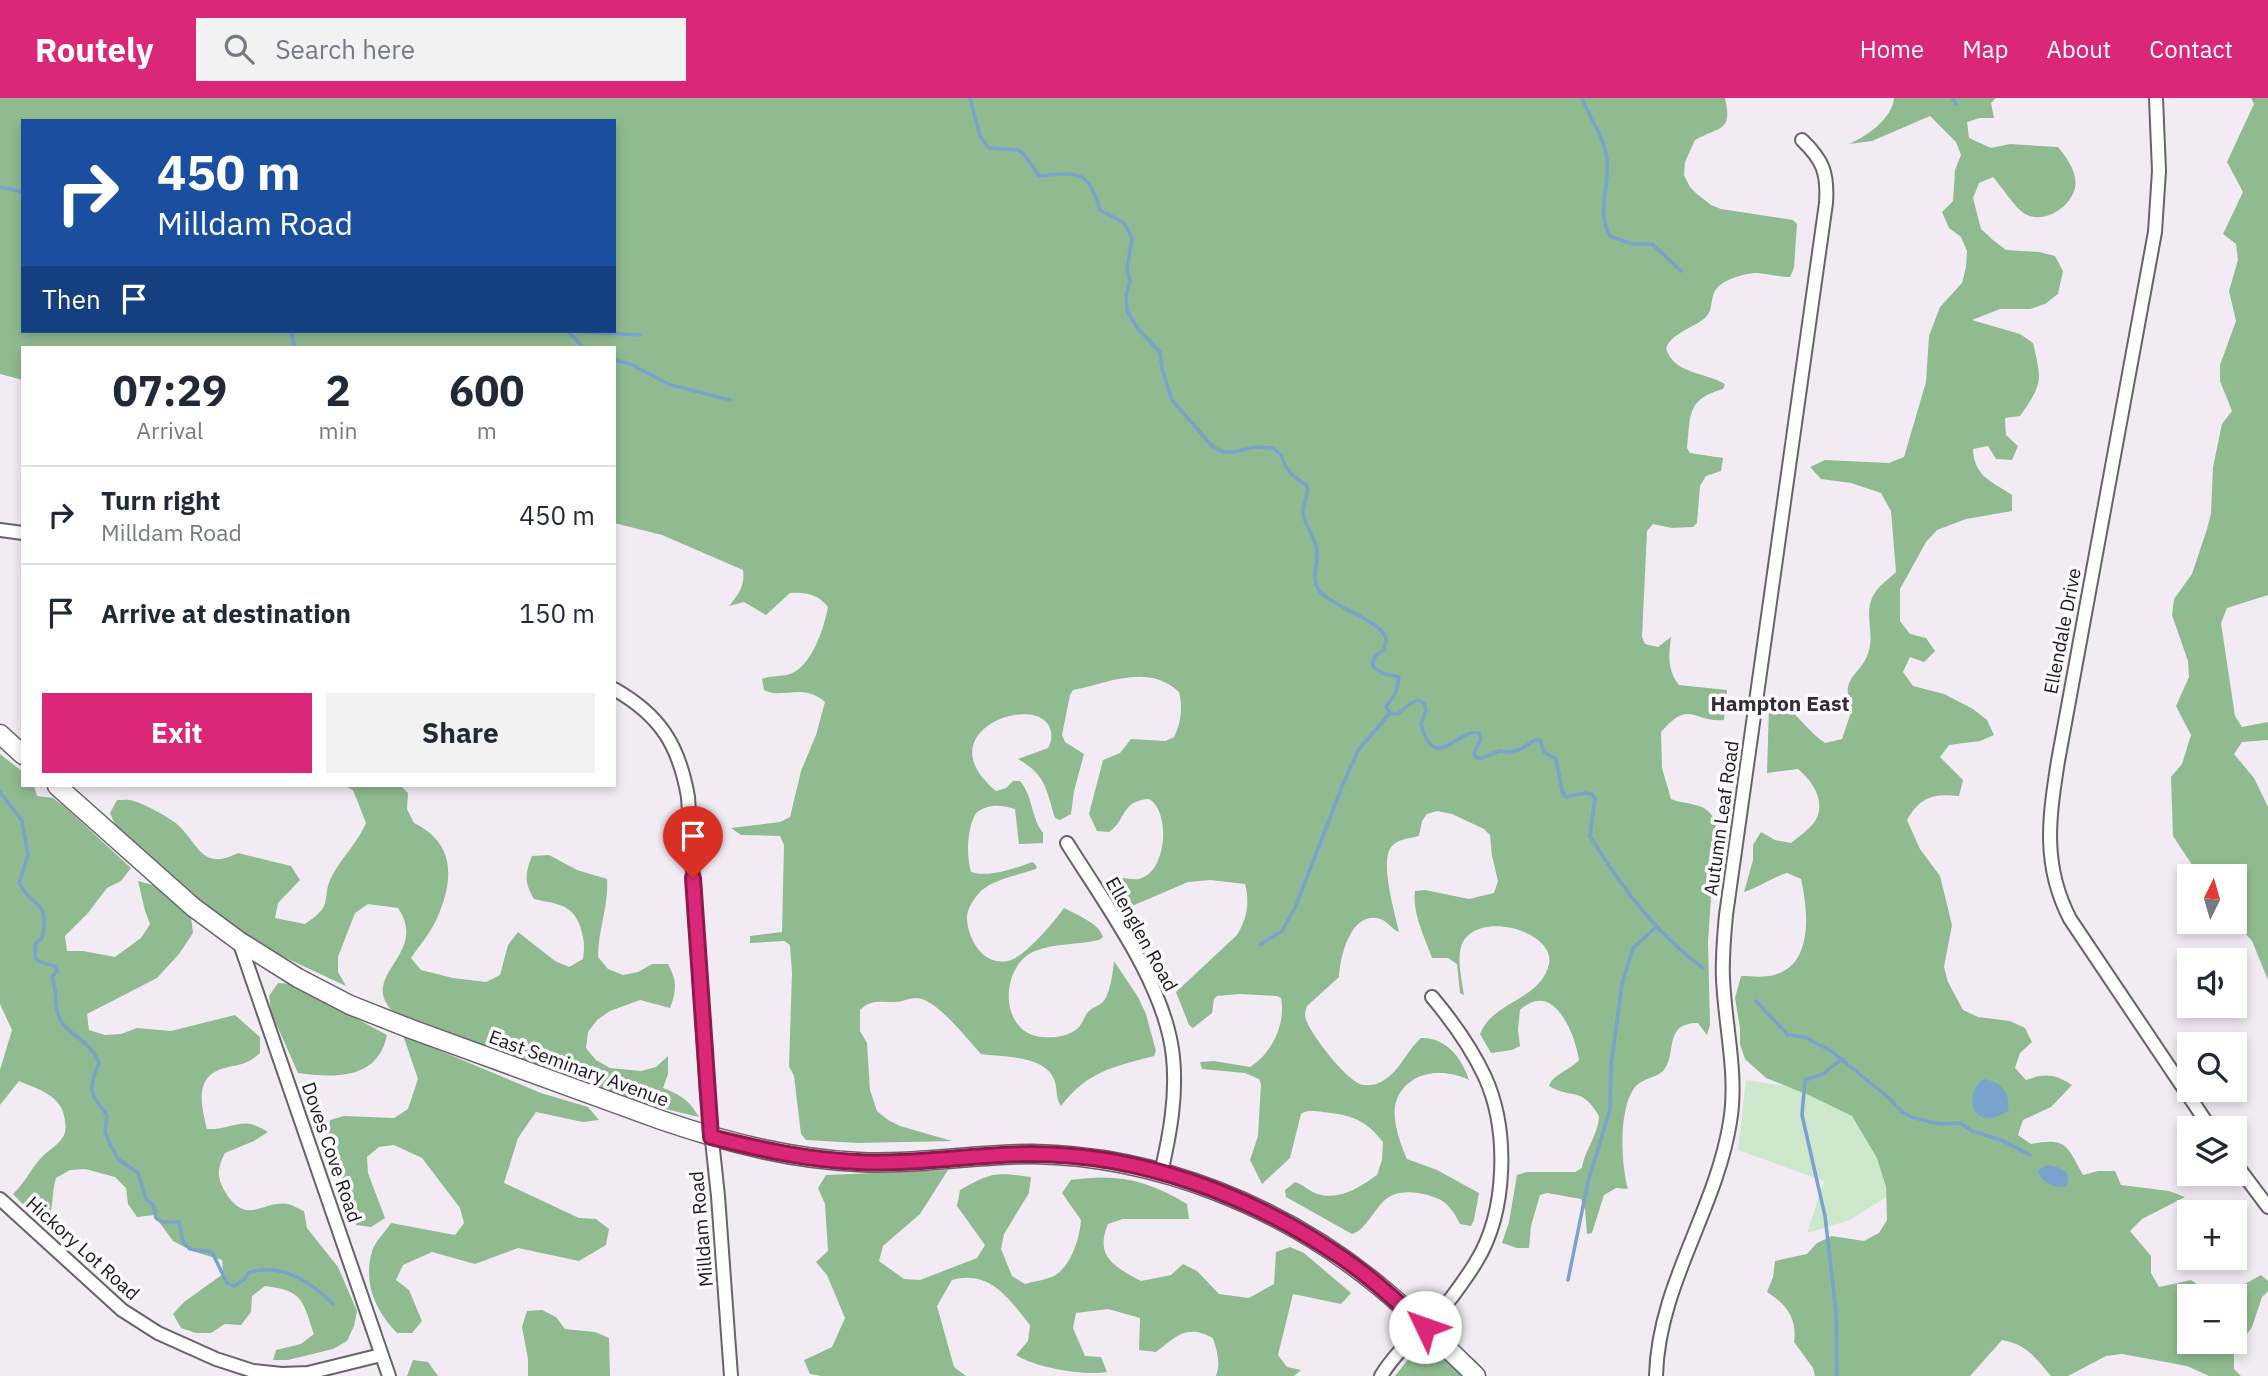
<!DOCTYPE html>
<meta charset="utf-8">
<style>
:root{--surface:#fff;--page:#f2f2f3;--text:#1f2937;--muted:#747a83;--line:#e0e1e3;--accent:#db2777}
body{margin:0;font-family:"IBM Plex Sans",sans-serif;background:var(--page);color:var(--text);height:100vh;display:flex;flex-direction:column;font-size:26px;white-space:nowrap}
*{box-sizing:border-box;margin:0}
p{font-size:23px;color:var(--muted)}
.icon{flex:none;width:38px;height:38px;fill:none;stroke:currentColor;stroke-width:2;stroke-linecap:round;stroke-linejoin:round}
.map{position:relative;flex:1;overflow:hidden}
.details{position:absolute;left:21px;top:248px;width:595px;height:441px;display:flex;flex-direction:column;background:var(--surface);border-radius:0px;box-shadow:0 4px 10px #0003}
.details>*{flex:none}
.banner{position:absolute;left:21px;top:21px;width:595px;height:214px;border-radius:0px;box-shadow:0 4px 10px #0003;background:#1a4fa0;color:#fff;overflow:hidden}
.needle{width:46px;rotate:5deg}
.buttons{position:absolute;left:2177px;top:766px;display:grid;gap:14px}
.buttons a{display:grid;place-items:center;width:70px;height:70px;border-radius:0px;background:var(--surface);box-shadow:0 4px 10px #0003;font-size:35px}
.pin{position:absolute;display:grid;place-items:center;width:60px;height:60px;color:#fff;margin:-72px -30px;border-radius:50% 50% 50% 0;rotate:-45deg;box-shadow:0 0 7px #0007}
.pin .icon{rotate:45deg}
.me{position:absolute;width:77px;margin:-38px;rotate:312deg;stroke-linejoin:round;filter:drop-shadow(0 0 5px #0008)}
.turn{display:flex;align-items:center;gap:24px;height:147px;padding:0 21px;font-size:32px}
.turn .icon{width:91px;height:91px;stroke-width:2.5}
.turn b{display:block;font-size:49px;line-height:60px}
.then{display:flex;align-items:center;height:66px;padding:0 21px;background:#0003;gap:14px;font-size:26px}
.eta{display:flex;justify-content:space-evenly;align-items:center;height:119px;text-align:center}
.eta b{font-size:42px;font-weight:700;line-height:49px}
.primary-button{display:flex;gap:14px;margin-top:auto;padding:14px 21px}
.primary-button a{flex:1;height:80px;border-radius:0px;background:var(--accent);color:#fff;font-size:28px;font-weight:700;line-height:80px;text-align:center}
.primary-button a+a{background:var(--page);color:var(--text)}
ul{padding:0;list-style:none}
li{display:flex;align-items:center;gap:21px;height:98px;padding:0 21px;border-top:2px solid var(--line)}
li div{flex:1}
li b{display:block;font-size:26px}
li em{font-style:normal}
header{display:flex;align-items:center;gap:42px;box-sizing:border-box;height:98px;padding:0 35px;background:var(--accent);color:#fff}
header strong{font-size:33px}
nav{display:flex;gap:38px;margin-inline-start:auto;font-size:24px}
.search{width:490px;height:63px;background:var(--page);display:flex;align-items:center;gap:18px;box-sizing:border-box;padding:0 24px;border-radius:0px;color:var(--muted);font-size:26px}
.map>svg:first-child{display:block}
</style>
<header>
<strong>Routely</strong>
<div class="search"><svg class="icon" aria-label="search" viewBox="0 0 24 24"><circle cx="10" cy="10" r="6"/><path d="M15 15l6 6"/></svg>Search here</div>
<nav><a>Home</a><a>Map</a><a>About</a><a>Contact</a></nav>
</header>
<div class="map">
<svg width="2268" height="1278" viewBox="0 0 2268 1278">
<rect width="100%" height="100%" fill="#f2ebf4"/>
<path fill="#cde8cd" d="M1746,982L1854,999L1902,1089L1850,1122L1807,1135L1824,1083L1738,1052Z"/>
<g fill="#90bb90" fill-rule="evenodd">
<path d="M0,0H1725C1733,35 1719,28 1695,42L1685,64L1684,77L1690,89L1697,96L1711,107L1721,111L1793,122L1797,126L1794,170L1790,179C1779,179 1769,176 1757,175C1745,175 1719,182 1714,195C1710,205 1713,212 1705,220C1692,231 1673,234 1666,250C1673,276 1705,274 1725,286L1723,291C1686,302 1691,316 1687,350L1690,355L1723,360L1721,373L1706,378L1700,388L1697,425L1693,429L1672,430L1653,426L1647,433L1642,539L1645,546L1658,549L1671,539C1669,557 1667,572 1679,587L1727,592L1724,622C1693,625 1690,600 1661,634L1662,670L1671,701C1689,708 1709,703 1716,726L1708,844L1710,927L1707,937L1698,925C1662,925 1678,957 1663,973C1656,980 1643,980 1635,989C1618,1011 1621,1066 1628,1091L1616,1090L1604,1097L1592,1135L1587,1136L1585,1111L1581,1101L1547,1095L1540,1097L1531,1128L1529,1150H1517L1502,1145L1509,1124L1517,1077L1527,1074H1575L1582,1070C1585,1051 1598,1038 1599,1018C1581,987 1572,1002 1549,988C1553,976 1569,973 1579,962C1575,936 1554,881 1520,912L1518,932L1520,948L1512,952L1491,955L1480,936C1493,903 1541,902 1549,866C1556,832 1473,810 1461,849C1457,864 1462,882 1464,897L1460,895L1457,866L1448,860H1432C1425,840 1412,815 1415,793L1425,792L1469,801L1494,795L1498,783L1492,758L1490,737L1484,731L1452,716L1437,713L1427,716L1422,723L1419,738C1411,740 1399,741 1393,747C1378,760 1395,815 1399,834C1391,831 1388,823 1380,821C1351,812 1340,859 1339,879L1307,908C1305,914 1304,918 1307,924C1313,939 1345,980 1360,986C1364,988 1372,987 1376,986C1398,979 1405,954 1421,940C1446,939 1462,960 1469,982C1445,970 1409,972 1397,1001C1390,1018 1400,1045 1407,1061L1437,1072L1479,1095L1474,1122L1471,1128L1460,1126C1455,1116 1449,1106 1439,1101C1424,1094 1399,1090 1386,1101C1374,1111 1366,1132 1352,1136L1286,1099L1285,1092L1295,1084C1302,1086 1308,1092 1315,1095C1337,1104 1359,1090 1377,1077L1382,1062L1383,1044C1365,1021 1351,1017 1323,1014C1315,1013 1308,1011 1301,1016L1290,1060L1262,1086L1250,1062L1258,1038L1261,986L1259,981L1245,975L1202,971L1200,964L1214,963L1250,969C1272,955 1286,926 1281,900L1277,898L1240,896L1217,898L1214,901L1212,915L1193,930L1189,927L1176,894L1237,837C1247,820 1250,805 1245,786L1210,782L1188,784L1132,808L1123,799L1111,778C1119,779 1131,782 1139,781C1167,775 1171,713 1149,701C1120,703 1127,722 1109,734L1097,733L1089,716L1103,662L1120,655L1131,641L1165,643L1174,639C1181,625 1183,609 1179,594C1148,565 1109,585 1073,592L1070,597L1062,637L1065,644L1084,656L1074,693L1071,716L1060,722L1055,720C1046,691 1046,677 1018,661L1048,650C1051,644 1052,641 1051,634C1044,591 922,632 996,693L1006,690L1013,683H1020C1033,698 1031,720 1043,735V745L1019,746L1015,711C1001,706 987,706 976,715C967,731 966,756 971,774C990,780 1015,770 1033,764L1037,769L1036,771C1019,777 994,781 981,793C974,800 966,812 967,822C969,845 986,870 1011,862C1027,856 1054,824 1064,810C1077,817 1099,825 1103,839L1099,842C1078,847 1055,845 1035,853C1000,867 998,934 1041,939C1055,940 1066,939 1077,931C1083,926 1084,918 1089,913C1093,909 1099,908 1103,904C1110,896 1113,874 1114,863L1138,899L1146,916L1156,953L1154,958C1113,969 1088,973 1061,1008C1055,1000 1058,990 1054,981C1044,957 1002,959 981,956C968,942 936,900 916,900C909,900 902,904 895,904C882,904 870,901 860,912V933L867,945L870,992L877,1013L888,1022L900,1028L952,1043L858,1045L806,1042L801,1036L794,978L789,968L792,875L790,847L784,843L750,845V838L782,834L784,747L780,738L741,737L731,730L780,724L790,719L801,673L816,637L825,604C802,584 782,602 764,592L762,581C771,577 781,579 790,576C812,568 824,530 828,509C818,496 805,494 790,495L766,517L744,504L729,508C739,496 745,488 743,472L662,437L614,425V250H23V282L0,276ZM23,23H614V233H23Z"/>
<path d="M1894,0H1996L1991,5L1994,20H1980L1967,24L1969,40L1991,50L2010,46L2058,49C2067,60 2080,77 2074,93C2068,111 2043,126 2025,116C2016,111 2001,88 1993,79L1979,85L1973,100L1981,131L1993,142L2006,152L2039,154L2055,158L2063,173L2058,196L2045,206L2030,211H2000L1972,222L2020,236L2033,245C2042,283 2043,285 2020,318L2005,320L2006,337L2018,348L2012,362L1996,361L1988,348L1973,351C1974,378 1991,383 2012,397V413L1966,421L1937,432L1926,444L1900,491V523L1910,536L1926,540L1935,553L1924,564L1910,559L1903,574L1913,588L1944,596L1973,611L1987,622L1994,637L1980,643L1949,647L1940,659L1963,682L1959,698C1933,695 1920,699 1907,722L1920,751L1940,778L1952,827L1944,869L1948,884L1963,912L1978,919L2010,923L2025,930L2032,944L2020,955L2015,970L2026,982C2045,975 2055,976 2072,987L2051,1009L2023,1022L2018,1037L2031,1046C2067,1039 2067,1048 2083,1077L2098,1073H2115L2121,1087L2169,1093L2185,1099L2142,1121L2130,1133L2151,1158V1175L2159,1189L2191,1182L2216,1199H2189V1244H2235V1199H2221L2261,1177L2268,1183V1193L2262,1199L2252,1229L2234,1255V1271L2241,1278H2209L2187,1268L2122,1256L2106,1258L2068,1278H2051C2036,1260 2026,1246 2002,1242L1970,1278H1815L1813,1270L1794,1244C1797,1220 1787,1207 1767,1194L1773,1179L1775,1163L1807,1156L1817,1145L1832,1138L1864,1143L1879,1135L1887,1122L1886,1089L1877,1060L1852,1018L1811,998L1766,980L1745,961L1740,946V930L1735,900L1741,878C1751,878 1764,880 1774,877C1814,867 1808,812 1801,781L1787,775C1771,780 1760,789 1744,794L1753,762V747L1761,734L1775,742L1791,745C1798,739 1807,733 1813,726C1828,707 1814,684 1798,671L1767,675L1769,609L1785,607C1800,620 1809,634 1825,645L1842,641L1852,611C1838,577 1862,579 1869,552C1874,534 1864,515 1873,498C1877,489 1889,481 1896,474L1891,413L1881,395L1851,385L1821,381L1810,369L1825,362L1889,365L1904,359L1926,284L1929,238L1940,209L1962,185L1966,169L1967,153L1961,139L1949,130L1942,114L1953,103L1955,72L1961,57L1956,44L1930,18L1872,43L1849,46C1867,38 1892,21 1894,0Z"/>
<path d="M2251,0H2268V497L2227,510L2221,525L2235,618L2242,629L2268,624V642L2242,644L2234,656L2254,680L2268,709V882L2252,843L2235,824V779H2200L2173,738L2171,679L2182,666L2191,637L2176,608L2189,579L2188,563L2172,517L2174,501L2192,476L2207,431L2211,415L2213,369L2222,326L2232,313L2220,283V267L2236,223L2229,193L2238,162L2236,146L2223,136L2243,94L2227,64L2254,6Z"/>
<path d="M0,656L23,674V688H34L37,698L53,700L66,710L131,770L121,783L107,790L88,815L65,838L67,853H83L115,859L141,840L150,826L145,813L138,783L153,787L191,819L193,835L179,856L157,880L87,916L89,932L105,937L121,936L137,930L171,933L235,917L260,939V955C243,970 238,965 219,972C194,981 202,1011 207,1031C235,1032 241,1016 268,1034L254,1043L225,1055C218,1068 216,1078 224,1092C246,1130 262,1102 288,1106C293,1107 299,1111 304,1113L307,1130L338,1169L357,1213L354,1228L347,1243L333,1251L288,1262H273L276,1252L301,1246L314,1236C302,1202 304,1193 265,1188L252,1198L251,1214L241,1227L225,1226L211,1235H196L181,1230L173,1216L184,1204L223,1176L222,1162L192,1153L173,1143L154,1117L137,1119L128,1106L126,1090L115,1079L85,1071L70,1072L56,1080C51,1097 54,1111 47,1126L34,1118L13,1096C26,1084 32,1068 43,1058C50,1051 58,1047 63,1039C66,1034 66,1029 65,1023C63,998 40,992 19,983L0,1007V972L12,932L0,906Z"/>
<path d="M345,688H401L408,695L407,711L414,725C455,745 454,780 438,818C432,833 420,847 411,860L421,872L453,880L486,884L500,877L508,847L518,834L555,863L569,869L583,861C585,848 584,840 580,828C572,805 555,806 534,801C524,785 525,775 532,758L549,757L577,772L607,781C609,807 598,832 598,859L608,871L623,877L638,874L652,866H668C677,883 677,892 670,910L640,902L610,913L597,922L588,934L586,950L596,962L610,970L641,973L656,969L668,958V976L663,990C681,997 690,1003 699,1019L636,1004L397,917C352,879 431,858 398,810L368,806L355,815L338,859V874L346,888L273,854L183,794L122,743L110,715L117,702C122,702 129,701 134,703C144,706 171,720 178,727C200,748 202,773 238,755L291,768L300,782L278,805L275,820L305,826C337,805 319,802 333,776C343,758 358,744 366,725L353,692Z"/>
<path d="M278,885L292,886L387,937C378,982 334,980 298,975L271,914L269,898Z"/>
<path d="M403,937L541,995L588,1009L599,1022L583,1024L536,1014L518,1040L504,1085L579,1120L596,1121L609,1131L606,1147L579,1163L518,1150L475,1166L432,1154L403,1167L396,1182L409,1192L422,1223L412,1235H397C375,1212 363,1185 372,1153C375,1144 385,1134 391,1125L455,1137L464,1125L460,1110L422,1060L394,1047L379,1049L367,1059L368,1075L385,1120L371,1129L356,1127L328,1039L330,1022L344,1018L394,1020L408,1011L418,981Z"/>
<path d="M948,1072L920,1116L883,1148L879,1163L904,1181L920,1182L977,1160L985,1147L957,1108L960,1092C991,1074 996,1074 1031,1079L1029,1095L1004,1136L1001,1151L1012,1178L1025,1186C1034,1183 1046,1182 1054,1178C1071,1169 1080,1139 1081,1122L1062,1095L1071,1082C1116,1075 1148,1082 1187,1106L1189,1121H1123L1108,1126C1094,1159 1115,1169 1141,1183L1171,1177L1183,1166L1197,1173L1219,1196L1249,1200L1274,1186L1276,1154L1290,1149L1304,1155L1351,1195L1341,1206L1293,1196L1278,1257L1287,1269L1301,1272L1294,1278H1216C1221,1265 1217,1253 1213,1240C1186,1226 1177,1238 1156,1254L1139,1252L1140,1220L1108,1211L1076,1215L1073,1230L1085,1258L1101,1259L1107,1274C1085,1278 1036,1270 1016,1257L1028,1243L1030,1227C1009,1201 990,1171 952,1182L937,1208L954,1269L966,1278H1017H821L810,1276L804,1262L832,1249L845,1220L827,1177L816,1164L828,1153L825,1106L818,1090L826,1077Z"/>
<path d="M542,1212L556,1219L565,1231L595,1234L609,1240L610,1278H528V1261L522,1229L527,1213Z"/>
<path d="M1425,1240L1468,1278H1395Z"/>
<path d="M413,1262L428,1264L438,1278H407Z"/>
</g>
<g fill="#79a2cc">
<path d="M1984,981C2001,984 2011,995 2008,1013C2003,1015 1997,1019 1992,1020C1969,1023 1966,993 1984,981Z"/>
<path d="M2049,1067C2060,1069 2074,1075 2066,1088C2055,1091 2040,1084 2038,1072Z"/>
</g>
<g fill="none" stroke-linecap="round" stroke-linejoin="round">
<g stroke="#79a2cc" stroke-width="3.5">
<path d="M970,0L980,38L989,50L1018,52L1024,56L1039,78C1076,75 1088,69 1100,112L1124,125L1132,140L1127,171L1130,183L1126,198L1127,213L1138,231L1160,254L1162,271L1172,302L1213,349L1224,354H1235L1254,349L1273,350L1281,357L1286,369L1292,377L1307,388C1309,397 1303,404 1303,414C1303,426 1316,438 1317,454C1318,467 1311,479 1318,491C1331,510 1384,522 1386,542C1386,543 1384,551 1384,552C1375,557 1372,559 1373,569L1382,575L1399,579L1396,594L1386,609L1390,615L1398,616L1409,606L1418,602L1424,605L1426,612L1421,626C1435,678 1457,629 1479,635L1481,641L1474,655L1476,660H1482L1500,653L1511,654L1521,651L1535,642H1540L1544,654L1556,661L1562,693L1566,699L1585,695L1592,696L1595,701L1590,738C1619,786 1658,837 1703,870"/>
<path d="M1582,0C1590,21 1604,38 1607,61C1610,87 1596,114 1610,138L1632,146H1652L1681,173"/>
<path d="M1952,0L1956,6"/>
<path d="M0,89L23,94"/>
<path d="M291,233L295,250"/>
<path d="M568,233L640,237"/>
<path d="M569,234L584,250"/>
<path d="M614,262L633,267L668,286L730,302"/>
<path d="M0,694L22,723L28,757L19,785C34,813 50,800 42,840L35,846V860L40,864L55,868L57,873L52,879C58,893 53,910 61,923C73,941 90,942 99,965C87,992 90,996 107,1017L105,1034L111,1048L118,1061L138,1075L146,1101L153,1107L156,1120L162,1124H179L183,1144L190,1151L212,1154L227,1185L234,1188L245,1181L248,1175C281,1164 311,1184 333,1206"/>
<path d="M1261,846L1282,833L1295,810L1345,681L1359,651L1390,615"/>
<path d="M1756,903L1788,937L1804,939L1831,953L1889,1000L1901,1013L1911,1019L1940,1026L1960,1025L1972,1033L2003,1043L2030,1057"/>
<path d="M1568,1182L1588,1084L1610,1011L1611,968L1622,886L1633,850L1656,829"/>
<path d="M1837,1278L1836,1214L1825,1118L1802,1017L1805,982L1823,976L1842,961"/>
</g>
<g stroke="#68626a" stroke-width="16">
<g id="street">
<path d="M2156,0L2159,73L2155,134L2058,663C2049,720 2042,767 2070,821L2211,1031"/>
<path d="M0,432L23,435"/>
<path d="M614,591C660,617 679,647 688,699L707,996L718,1098L731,1278"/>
<path d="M1067,745C1105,806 1166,887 1173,959C1177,998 1170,1036 1161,1075"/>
<path d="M239,843L389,1278"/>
<path d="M2235,1065L2268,1109"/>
<path d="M0,1101L122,1212L158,1235L216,1261L253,1273L282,1276L308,1275L381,1257"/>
<path d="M1381,1278C1399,1248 1430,1226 1452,1199C1460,1188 1469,1176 1476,1164C1507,1114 1509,1032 1485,979C1471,949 1453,924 1432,899"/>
<path d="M1656,1278C1658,1188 1716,1112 1730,1024C1738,977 1725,928 1723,881C1722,860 1724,838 1726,817L1826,105C1828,75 1823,62 1802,42"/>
</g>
</g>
<g stroke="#68626a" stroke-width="21">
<g id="secondary">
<path d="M0,636L23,657"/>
<path d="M57,688L193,809L239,843L298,880L350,907L411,931L661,1022C725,1044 790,1061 858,1064C916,1067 974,1056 1033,1056C1158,1058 1283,1109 1379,1188C1413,1216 1444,1247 1476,1278"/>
</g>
</g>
<use href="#street" stroke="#fff" stroke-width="12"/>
<use href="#secondary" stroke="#fff" stroke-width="18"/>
</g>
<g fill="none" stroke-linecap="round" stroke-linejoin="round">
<g stroke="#8e194d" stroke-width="18">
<path id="route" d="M693,780L711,1039C759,1051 808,1062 857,1064C916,1067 974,1056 1032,1056C1139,1056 1247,1096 1335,1155C1368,1176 1396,1203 1425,1229"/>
</g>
<use href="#route" stroke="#db2777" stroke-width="12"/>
</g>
<g text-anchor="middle" stroke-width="7" stroke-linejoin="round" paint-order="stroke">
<g font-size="19" fill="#1a181b" stroke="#fdf9ff">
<text transform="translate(2062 533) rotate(-79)" y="7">Ellendale Drive</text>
<text transform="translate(1721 720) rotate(-82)" y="7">Autumn Leaf Road</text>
<text transform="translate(1142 836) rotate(61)" y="7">Ellenglen Road</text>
<text transform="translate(579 970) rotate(20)" y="7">East Seminary Avenue</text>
<text transform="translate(332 1054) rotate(71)" y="7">Doves Cove Road</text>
<text transform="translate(701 1131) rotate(-95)" y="7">Milldam Road</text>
<text transform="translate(83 1150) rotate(42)" y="7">Hickory Lot Road</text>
</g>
<g font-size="21" font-weight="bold" fill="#322d34" stroke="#fdf9ff">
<text x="1780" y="613">Hampton East</text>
</g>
</g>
</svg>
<div class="buttons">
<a><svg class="needle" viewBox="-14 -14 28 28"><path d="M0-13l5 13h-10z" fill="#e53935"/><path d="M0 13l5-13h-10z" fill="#747a83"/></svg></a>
<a><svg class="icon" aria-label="sound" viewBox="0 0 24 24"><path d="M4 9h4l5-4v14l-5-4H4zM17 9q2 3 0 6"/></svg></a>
<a><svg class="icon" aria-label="search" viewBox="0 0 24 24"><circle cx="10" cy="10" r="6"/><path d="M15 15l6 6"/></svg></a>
<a><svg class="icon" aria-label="layers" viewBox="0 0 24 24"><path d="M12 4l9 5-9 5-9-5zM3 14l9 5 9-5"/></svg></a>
<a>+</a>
<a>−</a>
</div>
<div class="pin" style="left:693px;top:780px;background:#d93025"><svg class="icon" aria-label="arrive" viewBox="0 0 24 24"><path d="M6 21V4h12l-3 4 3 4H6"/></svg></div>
<svg class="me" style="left:1425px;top:1229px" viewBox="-20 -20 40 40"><circle r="19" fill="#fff"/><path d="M0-13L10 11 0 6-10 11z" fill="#db2777"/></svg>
<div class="banner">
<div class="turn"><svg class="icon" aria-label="right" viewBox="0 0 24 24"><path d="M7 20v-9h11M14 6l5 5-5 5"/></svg><div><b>450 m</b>Milldam Road</div></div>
<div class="then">Then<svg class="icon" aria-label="arrive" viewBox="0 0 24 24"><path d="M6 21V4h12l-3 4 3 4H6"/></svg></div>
</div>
<section class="details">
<div class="eta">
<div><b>07:29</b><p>Arrival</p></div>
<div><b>2</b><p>min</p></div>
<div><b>600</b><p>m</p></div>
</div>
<ul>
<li><svg class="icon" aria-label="right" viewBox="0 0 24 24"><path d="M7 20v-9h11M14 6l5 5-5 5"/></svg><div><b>Turn right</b><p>Milldam Road</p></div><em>450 m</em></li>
<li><svg class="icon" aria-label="arrive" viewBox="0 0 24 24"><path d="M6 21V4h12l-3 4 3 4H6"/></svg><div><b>Arrive at destination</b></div><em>150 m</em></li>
</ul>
<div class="primary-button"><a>Exit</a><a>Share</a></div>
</section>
</div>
